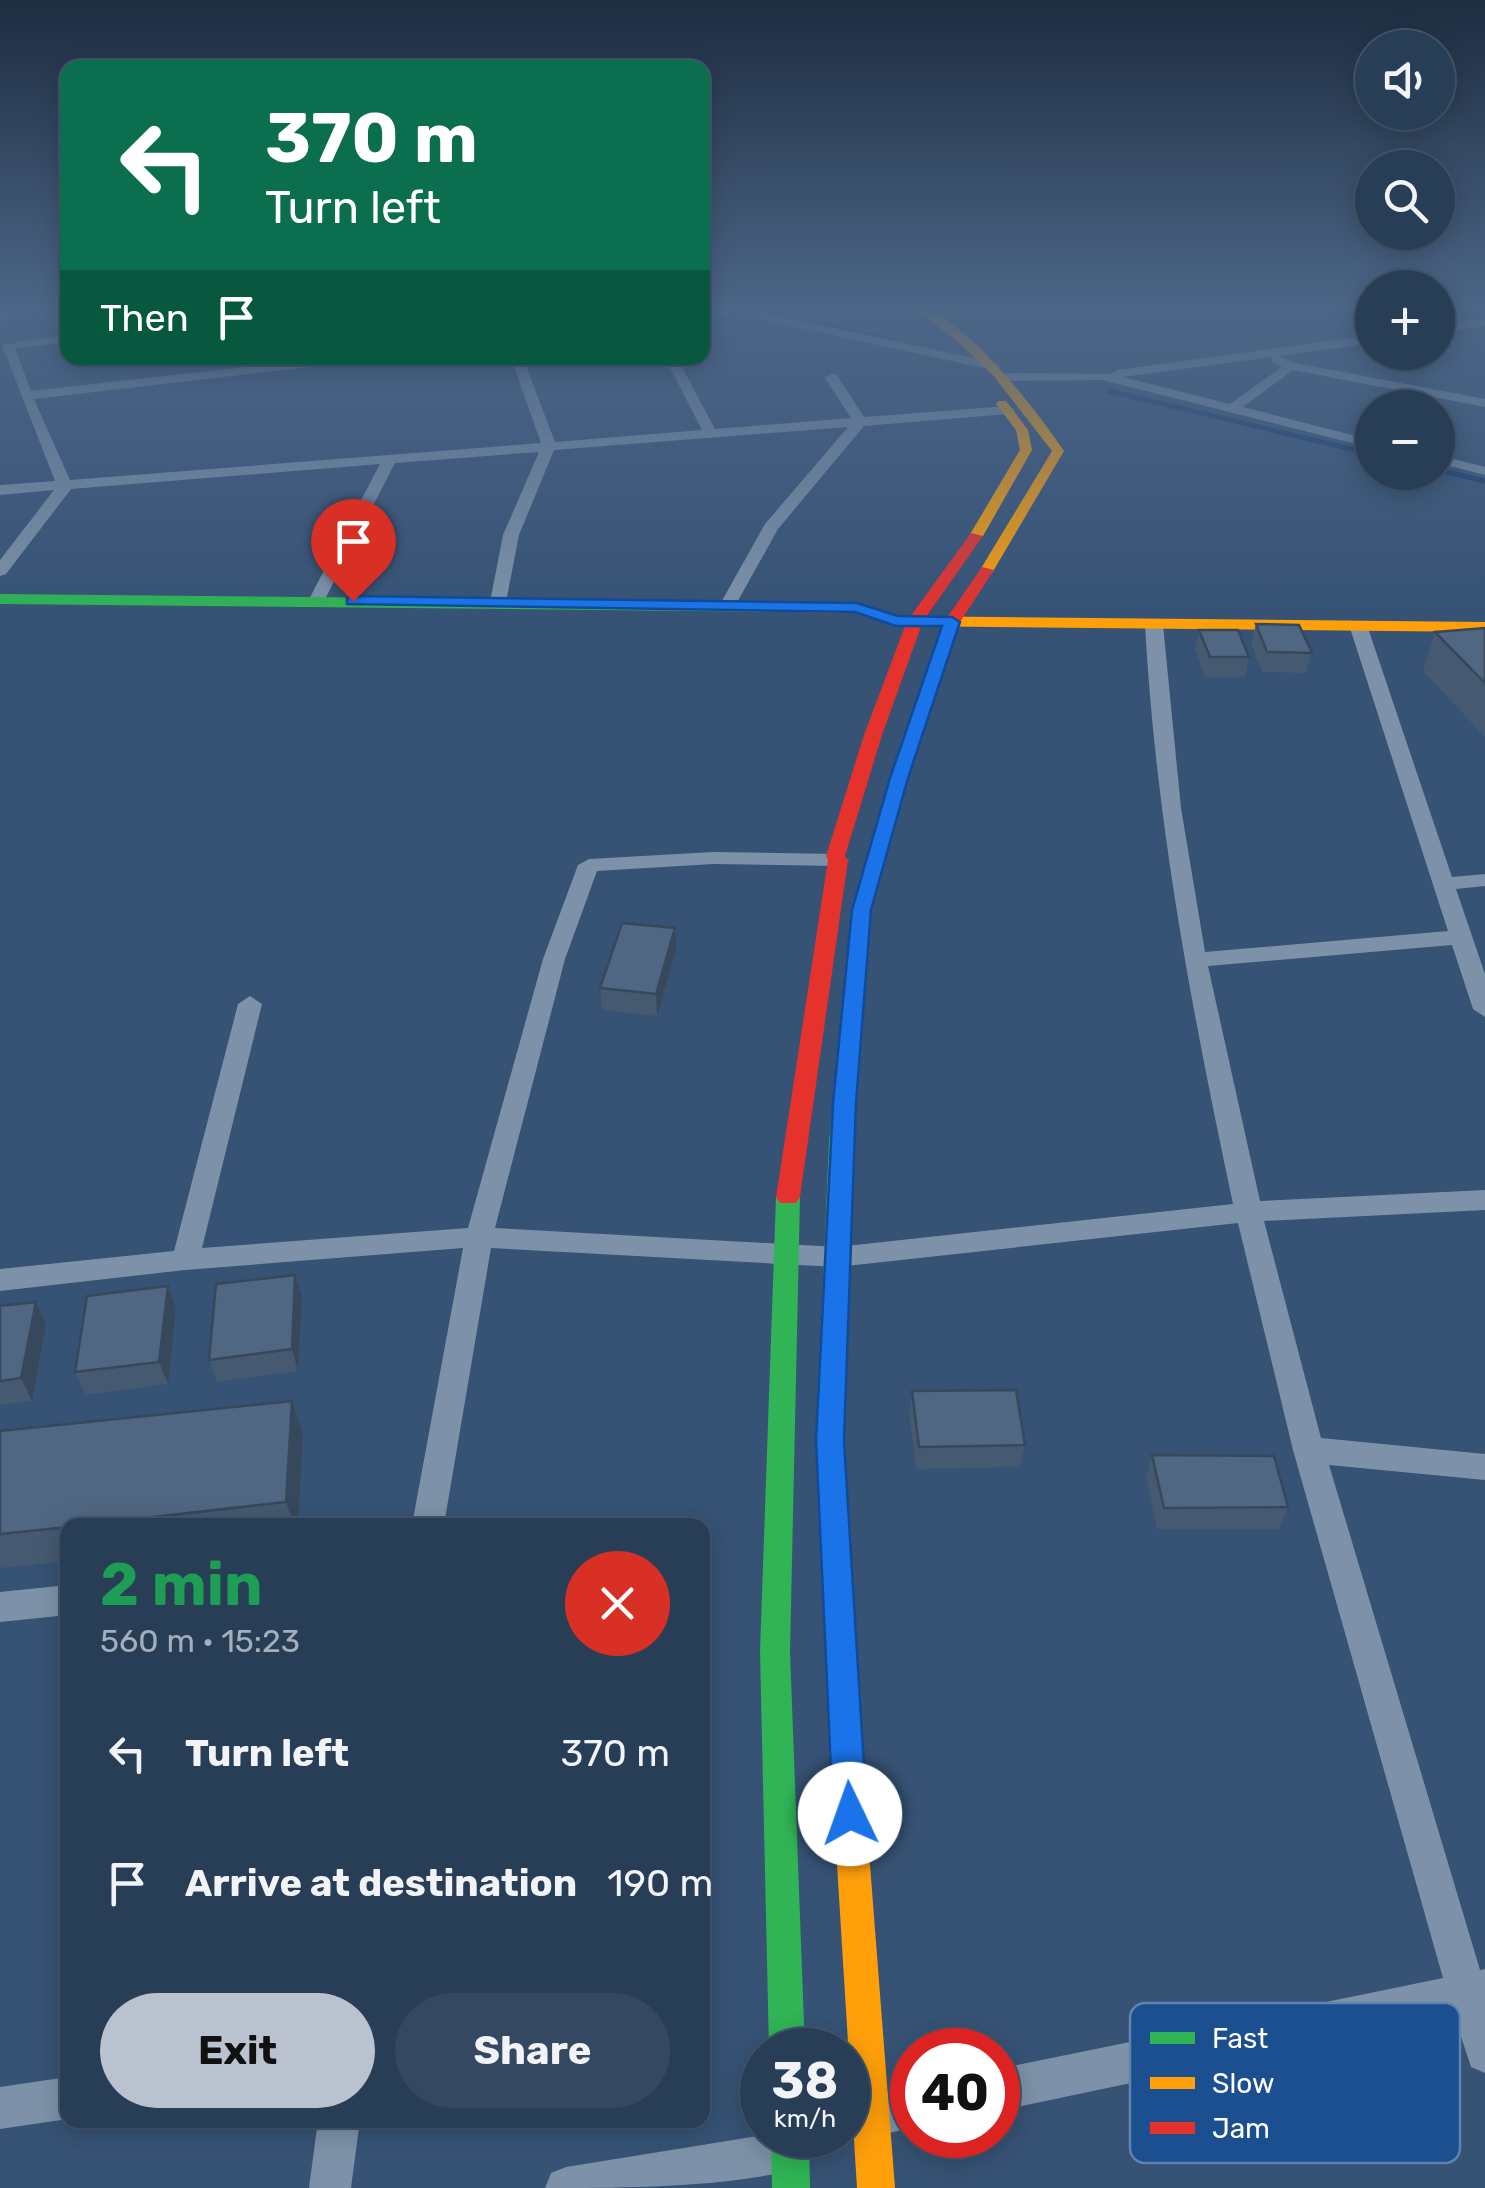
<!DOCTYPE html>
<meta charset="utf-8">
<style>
:root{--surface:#283e57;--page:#344961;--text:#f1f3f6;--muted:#a5aeba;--line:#44576d;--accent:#b9c2ce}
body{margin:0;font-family:Rubik,sans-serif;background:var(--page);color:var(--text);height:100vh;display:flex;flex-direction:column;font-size:38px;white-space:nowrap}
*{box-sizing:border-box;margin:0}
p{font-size:32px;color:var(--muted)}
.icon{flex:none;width:55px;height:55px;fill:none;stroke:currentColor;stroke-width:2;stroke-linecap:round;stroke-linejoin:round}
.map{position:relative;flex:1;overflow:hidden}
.sheet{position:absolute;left:60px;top:1518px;width:650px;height:610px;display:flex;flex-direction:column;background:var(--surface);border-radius:20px;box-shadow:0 5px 25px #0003,0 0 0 2px var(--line)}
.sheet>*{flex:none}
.guide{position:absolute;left:60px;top:60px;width:650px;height:305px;border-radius:20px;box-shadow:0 5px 25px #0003,0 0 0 2px var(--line);background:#0b6e4f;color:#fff;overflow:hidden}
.controls{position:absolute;left:1355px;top:30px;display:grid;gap:20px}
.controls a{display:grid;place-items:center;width:100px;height:100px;border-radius:50%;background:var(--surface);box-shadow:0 5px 25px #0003,0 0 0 2px var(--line);font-size:50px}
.speed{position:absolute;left:740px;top:2028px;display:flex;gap:20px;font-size:50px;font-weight:700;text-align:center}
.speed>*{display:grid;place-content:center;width:130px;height:130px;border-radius:50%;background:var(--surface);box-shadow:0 5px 25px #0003,0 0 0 2px var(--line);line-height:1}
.speed small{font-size:25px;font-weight:400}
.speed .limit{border:15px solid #d22;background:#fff;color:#111}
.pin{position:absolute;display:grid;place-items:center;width:85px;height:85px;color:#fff;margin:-102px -42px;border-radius:50% 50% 50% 0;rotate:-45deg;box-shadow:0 0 10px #0007}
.pin .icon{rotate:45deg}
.me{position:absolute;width:110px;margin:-55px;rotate:357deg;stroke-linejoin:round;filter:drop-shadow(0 0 8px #0008)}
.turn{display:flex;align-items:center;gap:35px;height:210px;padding:0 40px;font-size:45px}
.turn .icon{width:130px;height:130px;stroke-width:2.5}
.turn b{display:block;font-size:70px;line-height:85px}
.then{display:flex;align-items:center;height:95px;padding:0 40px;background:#0003;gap:20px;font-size:38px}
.round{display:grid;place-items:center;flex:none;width:105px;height:105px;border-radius:52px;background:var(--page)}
.head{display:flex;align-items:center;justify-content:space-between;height:170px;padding:0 40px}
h1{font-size:60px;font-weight:700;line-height:75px;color:#1e9e55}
.primary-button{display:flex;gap:20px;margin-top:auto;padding:20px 40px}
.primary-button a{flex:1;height:115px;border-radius:60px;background:var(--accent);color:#111;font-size:40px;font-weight:700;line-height:115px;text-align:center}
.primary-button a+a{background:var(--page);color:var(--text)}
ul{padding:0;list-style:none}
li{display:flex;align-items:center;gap:30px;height:130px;padding:0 40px}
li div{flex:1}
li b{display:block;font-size:38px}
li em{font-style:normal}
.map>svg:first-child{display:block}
</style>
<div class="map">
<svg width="1485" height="2188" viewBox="0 0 1485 2188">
<rect width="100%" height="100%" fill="#365274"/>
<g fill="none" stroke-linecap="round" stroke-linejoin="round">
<g stroke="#153c6e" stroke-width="5">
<path d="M754,309L894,341"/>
<path d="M1109,391L1372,454"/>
<path d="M1438,470L1485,481"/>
</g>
<g fill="#7d92a8" fill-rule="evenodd">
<path d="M9,309H23L0,322V313Z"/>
<path d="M745,309L993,362L1000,366L993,370L736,314L702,319V311Z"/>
<path d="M1485,318V326L1438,333V325Z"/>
<path d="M68,334V342L15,348L31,391L324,358H359L353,362L34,399L70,480L541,443L511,358H523L555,442L702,430L665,358H677L715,429L851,418L825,378L832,374L837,375L864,417L1008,406L1015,410L1008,414L864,426L778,529L735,606L727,611L719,606L765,524L848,427L554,450L519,535L506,602L498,607L490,602L503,535L539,452L395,463L324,601L316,606L308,601L380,464L71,489L6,574L0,576V560L54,490L0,495V485L55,481L2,345Z"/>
<path d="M1372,335V343L1279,356L1295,363L1485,399V407L1293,370L1243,407L1372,440V448L1102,380L1003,381L996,377L1003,373L1111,374L1117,370ZM1272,357V362L1282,367L1230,404L1123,377Z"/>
<path d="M1438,455L1485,467V475L1438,463Z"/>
<path d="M1154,620L1163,625L1181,808L1205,952L1448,931L1350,628L1353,624L1368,628L1452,877L1485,874V886L1456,889L1485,974V1017L1473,1009L1452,945L1208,966L1260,1201L1485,1190V1210L1264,1221L1321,1438L1485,1454V1480L1329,1465L1480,1970L1485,1969V2073L1471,2067L1454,2015L998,2111V2069L1443,1978L1293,1450L1238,1223L837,1267L491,1248L444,1525H412L463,1248L185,1270L0,1291V1269L174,1251L238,1004L250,996L262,1004L202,1248L468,1228L543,959L578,865L589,859L713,852L838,854L849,860L838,866L713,864L597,871L565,959L495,1228L837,1247L1233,1204C1192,1011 1156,823 1145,625Z"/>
<path d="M68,1585V1615L0,1622V1592Z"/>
<path d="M68,2077V2119L0,2129V2087Z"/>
<path d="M912,2086V2128L870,2137L855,2131L849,2116L855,2101Z"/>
<path d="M318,2120H360L351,2188H309Z"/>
<path d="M764,2135L805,2137L811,2152L805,2167C729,2188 625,2188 545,2188L551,2173L566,2167Z"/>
</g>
<g fill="#30b455" fill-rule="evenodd">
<path d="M0,594L800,602L808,607L800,612L0,604Z"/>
<path d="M859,934L869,940L853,1142L844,1441L865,1800L861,1812L849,1816L837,1812L833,1800L816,1441L829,1142L849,940Z"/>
<path d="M788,1188L796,1191L800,1197L790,1651L805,2050H769L760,1651L776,1197L780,1191Z"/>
<path d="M771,2135H809L810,2188H772Z"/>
</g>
<g fill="#ff9f0a" fill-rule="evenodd">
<path d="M915,309C959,306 1040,416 1064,451L992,573L980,570L1052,451L993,375L957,341Z"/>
<path d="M998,401H1006L1028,430L1032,450L983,536L976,540L969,536L1020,450L1016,430L996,404Z"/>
<path d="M857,603L898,616L1485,622V632L897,626L856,613L800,612L792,607L800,602Z"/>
<path d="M849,1784L861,1788L865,1800L895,2188H857L833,1800L837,1788Z"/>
</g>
<g fill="#e5322d" fill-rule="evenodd">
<path d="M971,533L983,536L923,621L882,735L845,856L848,860L800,1197L796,1203H780L776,1197L828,860L826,856L864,735L907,621Z"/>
<path d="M982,567L994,570L960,622L908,777L872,910L869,940L859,946L852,944L849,940L852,910L890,777L944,622Z"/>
</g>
</g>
<g fill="#455971">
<path d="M1211,308H1298L1225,317Z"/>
<path d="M1256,624L1312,653L1306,673L1262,672L1251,644Z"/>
<path d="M1485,628V737L1423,671L1435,632Z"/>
<path d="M1199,630L1249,657L1245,677H1205L1195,650Z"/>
<path d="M676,950L657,1016L602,1010L600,988Z"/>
<path d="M168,1286L176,1309L168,1384L85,1395L75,1372Z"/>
<path d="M302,1297L298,1371L217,1382L209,1360Z"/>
<path d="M36,1302L46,1324L32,1401L0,1405V1306Z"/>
<path d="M912,1391L1025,1445L1020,1467L916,1469L909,1413Z"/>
<path d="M0,1431L303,1434L298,1525H68V1561L0,1568Z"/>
<path d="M1152,1455L1288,1507L1279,1529H1157L1146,1477Z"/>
</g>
<g fill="#38485c">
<path d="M1226,308H1298L1225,317Z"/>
<path d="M675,928L676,950L657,1016L656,994Z"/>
<path d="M295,1275L302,1297L298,1371L292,1349Z"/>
<path d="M168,1286L176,1309L168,1384L159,1362Z"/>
<path d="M36,1302L46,1324L32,1401L21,1378Z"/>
<path d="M292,1401L303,1434L298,1525H294L286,1502Z"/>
</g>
<g fill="#506783" stroke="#38485c" stroke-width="2.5">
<path d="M1256,624L1299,625L1312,653L1267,652Z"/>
<path d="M1485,628V683L1435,632Z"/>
<path d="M1199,630H1238L1249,657H1210Z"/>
<path d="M622,923L675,928L656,994L600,988Z"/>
<path d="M295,1275L292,1349L209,1360L216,1284Z"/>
<path d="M168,1286L159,1362L75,1372L87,1296Z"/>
<path d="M36,1302L21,1378L0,1381V1306Z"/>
<path d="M1016,1390L1025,1445L919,1447L912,1391Z"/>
<path d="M292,1401L286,1502L82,1525H68V1527L0,1534V1431Z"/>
<path d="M1152,1455L1274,1456L1288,1507L1164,1508Z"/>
</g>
<linearGradient id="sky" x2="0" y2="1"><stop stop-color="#1e2d40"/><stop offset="0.5" stop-color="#4c6688"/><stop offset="1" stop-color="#4c6688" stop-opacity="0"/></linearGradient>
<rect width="1485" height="615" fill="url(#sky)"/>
<path fill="#1a73e8" stroke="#114b97" stroke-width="2.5" d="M353,596L857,603L898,616L952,617L960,622L908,778L871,910L856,1103L844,1441L867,1814L862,1826L850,1831L838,1826L833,1814L816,1441L833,1103L852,910L890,778L942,626H896L855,612L347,604V598Z"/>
<rect x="1130" y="2003" width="330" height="160" rx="15" fill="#1b4f8f" stroke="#5f84b1" stroke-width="2.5"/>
<rect x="1150" y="2032" width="45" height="12" fill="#30b455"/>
<rect x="1150" y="2077" width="45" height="12" fill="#ff9f0a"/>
<rect x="1150" y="2122" width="45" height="12" fill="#e5322d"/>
<g font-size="28" fill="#fff">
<text x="1212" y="2048">Fast</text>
<text x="1212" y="2093">Slow</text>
<text x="1212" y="2138">Jam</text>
</g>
</svg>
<div class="controls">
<a><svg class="icon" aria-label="sound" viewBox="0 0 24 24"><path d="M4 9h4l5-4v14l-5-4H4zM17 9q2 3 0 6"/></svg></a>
<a><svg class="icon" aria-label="search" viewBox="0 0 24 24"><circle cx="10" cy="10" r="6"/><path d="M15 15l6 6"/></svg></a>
<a>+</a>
<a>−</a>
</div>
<div class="speed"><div>38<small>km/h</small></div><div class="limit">40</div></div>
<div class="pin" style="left:353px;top:601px;background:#d93025"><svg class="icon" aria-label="arrive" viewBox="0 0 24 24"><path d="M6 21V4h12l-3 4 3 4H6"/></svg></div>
<svg class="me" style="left:850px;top:1814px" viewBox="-20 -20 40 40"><circle r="19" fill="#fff"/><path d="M0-13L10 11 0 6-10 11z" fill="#1a73e8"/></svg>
<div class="guide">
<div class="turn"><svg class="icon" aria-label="left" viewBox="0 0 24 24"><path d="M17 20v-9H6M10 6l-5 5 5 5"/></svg><div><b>370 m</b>Turn left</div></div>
<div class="then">Then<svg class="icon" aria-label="arrive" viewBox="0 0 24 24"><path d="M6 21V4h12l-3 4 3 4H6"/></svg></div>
</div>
<section class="sheet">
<div class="head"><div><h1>2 min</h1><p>560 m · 15:23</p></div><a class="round" style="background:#d93025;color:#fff"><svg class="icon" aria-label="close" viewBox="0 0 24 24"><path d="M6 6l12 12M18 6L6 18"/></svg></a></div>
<ul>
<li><svg class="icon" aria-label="left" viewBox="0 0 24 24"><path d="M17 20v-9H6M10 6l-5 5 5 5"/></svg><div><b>Turn left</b></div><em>370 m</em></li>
<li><svg class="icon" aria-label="arrive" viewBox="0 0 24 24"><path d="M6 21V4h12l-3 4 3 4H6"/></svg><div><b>Arrive at destination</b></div><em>190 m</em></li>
</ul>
<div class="primary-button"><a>Exit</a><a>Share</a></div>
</section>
</div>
